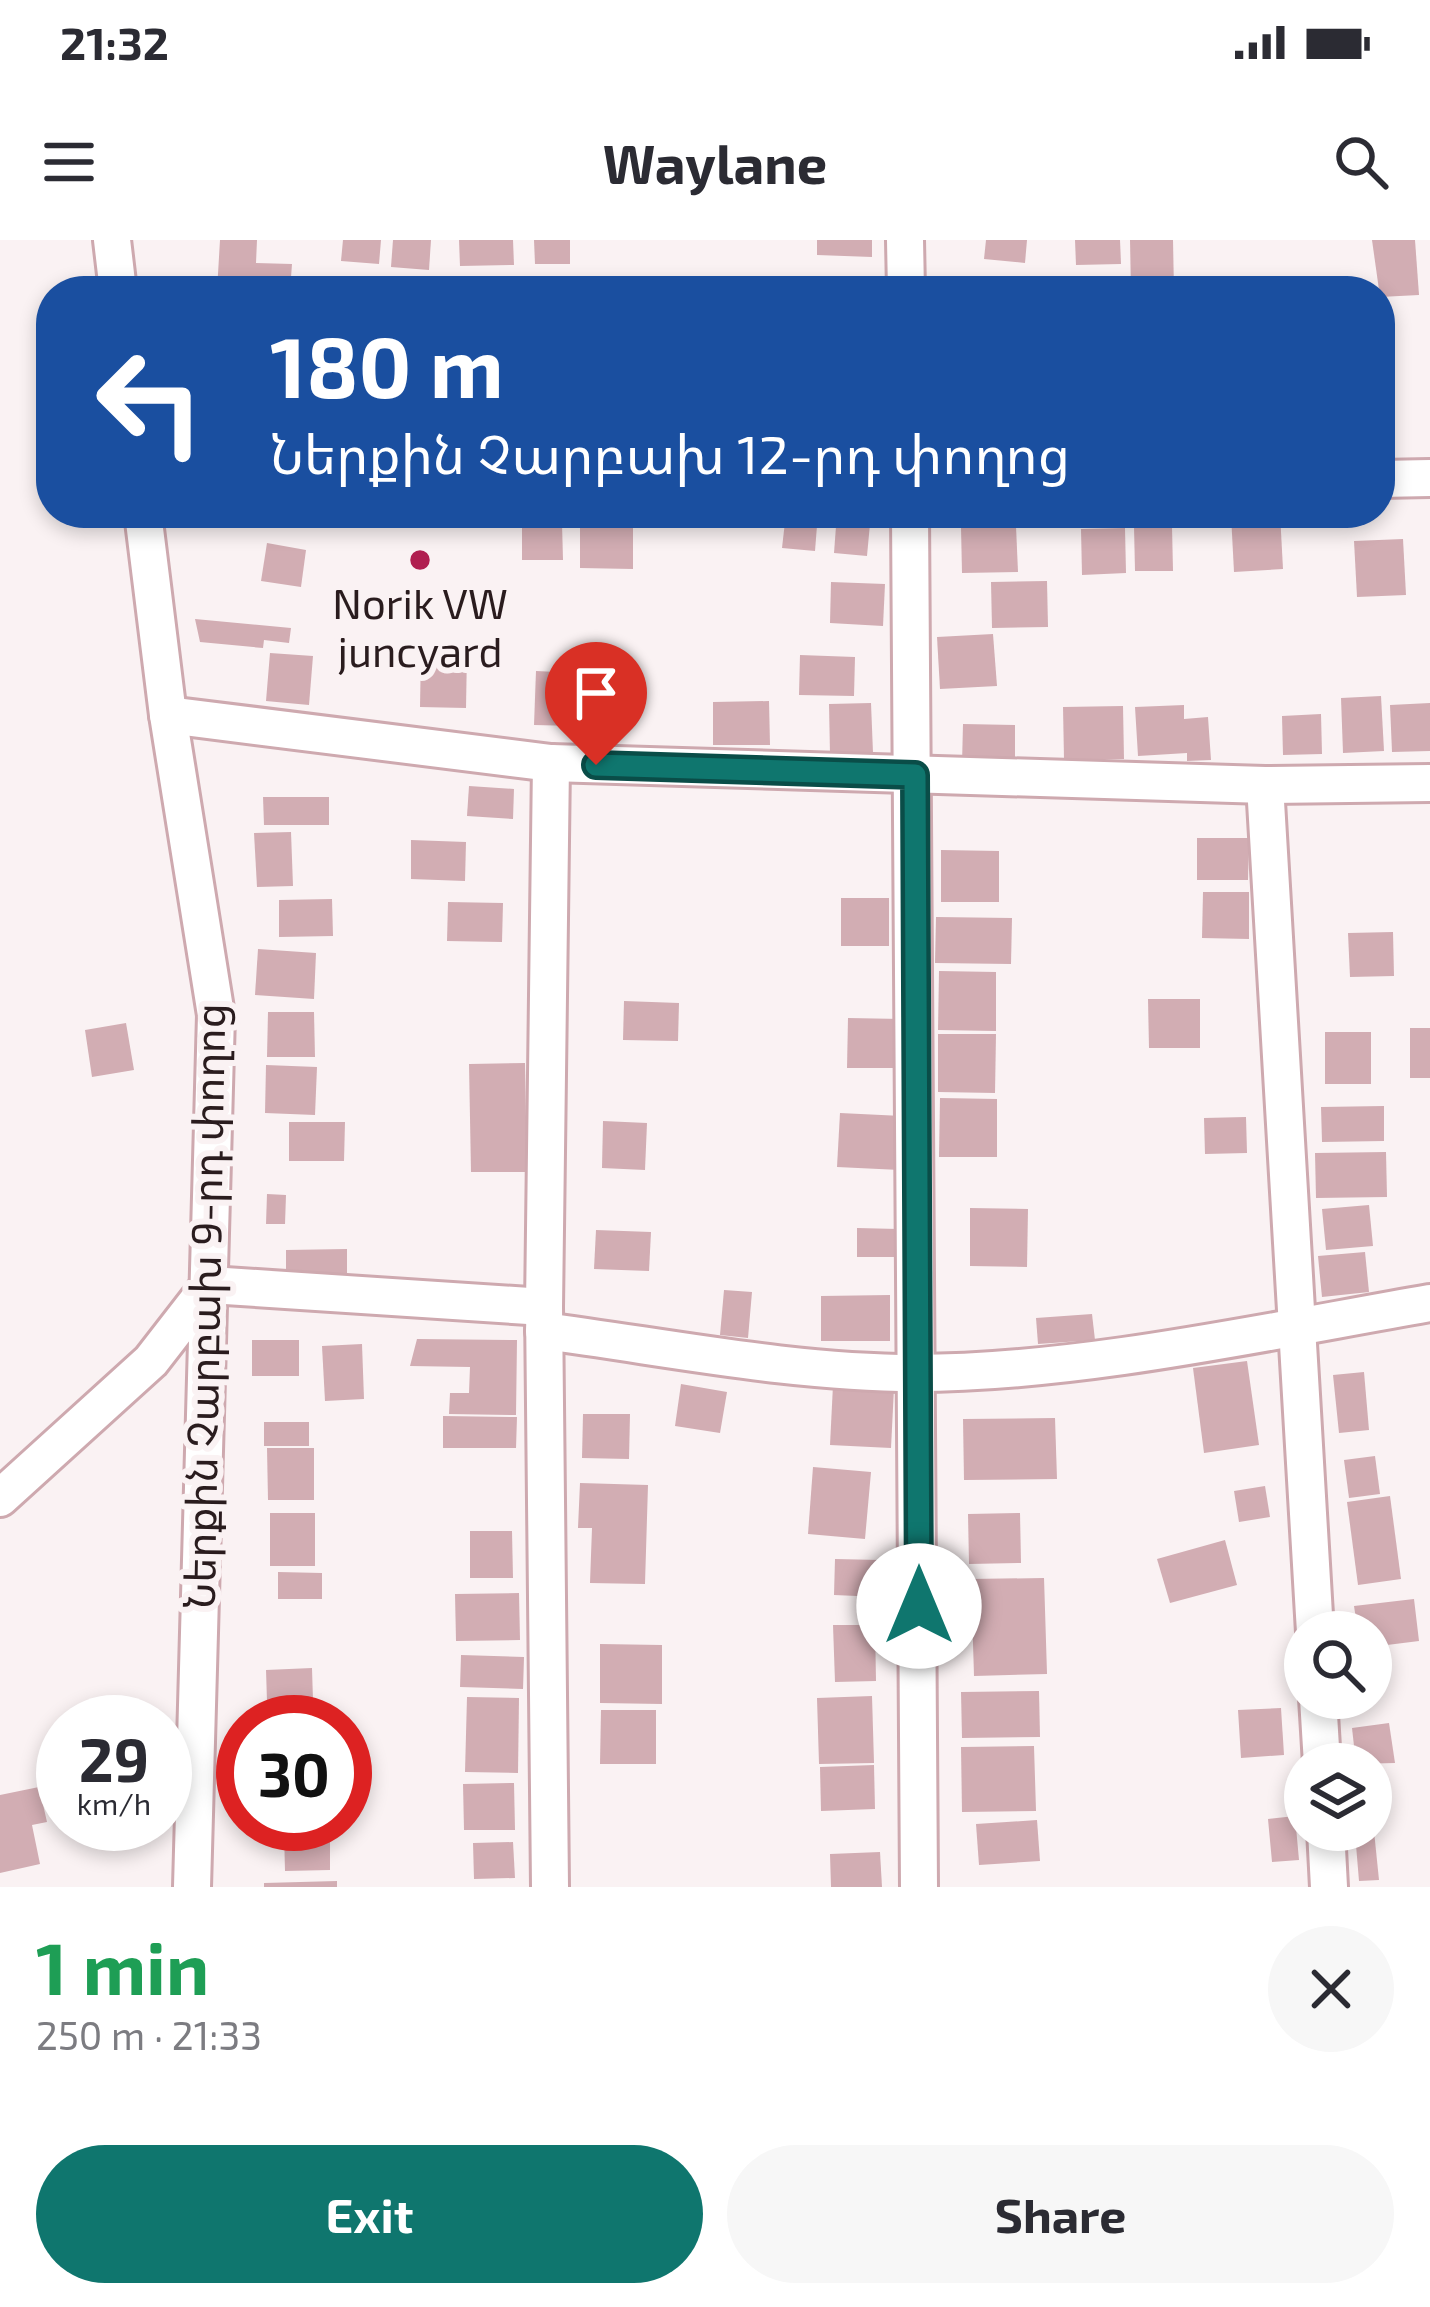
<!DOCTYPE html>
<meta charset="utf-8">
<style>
:root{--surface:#fff;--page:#f7f7f7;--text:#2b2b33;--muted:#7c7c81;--accent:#0f766e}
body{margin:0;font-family:"Exo 2","Noto Sans Armenian",sans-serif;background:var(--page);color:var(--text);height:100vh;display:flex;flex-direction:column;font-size:45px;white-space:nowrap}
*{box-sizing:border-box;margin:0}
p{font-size:39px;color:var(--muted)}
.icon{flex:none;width:66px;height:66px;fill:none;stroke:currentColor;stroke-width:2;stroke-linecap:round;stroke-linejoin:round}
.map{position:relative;height:1647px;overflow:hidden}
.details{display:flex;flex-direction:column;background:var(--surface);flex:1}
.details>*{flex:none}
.hud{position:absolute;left:36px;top:36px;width:1359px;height:252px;border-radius:48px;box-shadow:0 6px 18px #0003;background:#1a4fa0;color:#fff;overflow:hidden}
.buttons{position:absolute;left:1284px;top:1371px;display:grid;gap:24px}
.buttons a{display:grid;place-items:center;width:108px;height:108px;border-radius:50%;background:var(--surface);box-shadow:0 6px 18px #0003;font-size:60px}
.speed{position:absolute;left:36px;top:1455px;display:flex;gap:24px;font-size:60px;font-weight:700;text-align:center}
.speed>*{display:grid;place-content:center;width:156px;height:156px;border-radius:50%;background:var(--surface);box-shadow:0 6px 18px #0003;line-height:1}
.speed small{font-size:30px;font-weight:400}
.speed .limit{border:18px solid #d22;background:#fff;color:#111}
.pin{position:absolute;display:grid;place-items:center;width:102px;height:102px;color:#fff;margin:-123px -51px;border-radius:50% 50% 50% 0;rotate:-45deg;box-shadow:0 0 12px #0007}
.pin .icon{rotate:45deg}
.me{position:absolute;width:132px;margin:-66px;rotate:0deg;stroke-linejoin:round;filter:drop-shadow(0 0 9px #0008)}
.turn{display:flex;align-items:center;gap:42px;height:252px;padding:0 36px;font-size:54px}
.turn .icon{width:156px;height:156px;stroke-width:2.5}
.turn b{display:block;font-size:84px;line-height:102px}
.round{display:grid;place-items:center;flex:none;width:126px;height:126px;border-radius:63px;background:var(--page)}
.head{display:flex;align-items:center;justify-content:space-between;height:204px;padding:0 36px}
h1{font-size:72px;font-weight:700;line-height:90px;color:#1e9e55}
.action{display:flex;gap:24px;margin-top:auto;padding:24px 36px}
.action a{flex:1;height:138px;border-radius:72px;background:var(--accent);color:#fff;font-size:48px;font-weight:700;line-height:138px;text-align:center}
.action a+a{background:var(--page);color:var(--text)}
.status{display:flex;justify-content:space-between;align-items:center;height:84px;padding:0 60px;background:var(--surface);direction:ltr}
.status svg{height:33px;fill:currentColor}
header{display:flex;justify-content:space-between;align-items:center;height:156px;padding:0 36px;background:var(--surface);font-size:54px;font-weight:700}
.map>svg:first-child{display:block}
</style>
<div class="status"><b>21:32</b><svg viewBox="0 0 49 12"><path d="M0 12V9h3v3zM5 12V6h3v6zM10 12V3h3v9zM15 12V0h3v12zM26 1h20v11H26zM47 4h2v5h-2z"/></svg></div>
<header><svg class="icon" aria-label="menu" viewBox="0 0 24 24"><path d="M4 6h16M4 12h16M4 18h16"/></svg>Waylane<svg class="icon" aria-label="search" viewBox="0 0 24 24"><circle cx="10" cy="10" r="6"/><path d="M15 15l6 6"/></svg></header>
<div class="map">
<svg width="1430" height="1647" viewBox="0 0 1430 1647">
<rect width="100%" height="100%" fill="#faf2f3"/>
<g fill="#d2adb3">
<path d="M220,0H257L256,23L292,24L290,51H217Z"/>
<path d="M343,0H381L379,24L341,21Z"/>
<path d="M393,0H431L429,30L391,27Z"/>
<path d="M459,0H513L514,25L460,26Z"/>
<path d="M534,0H570V24H535Z"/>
<path d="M817,0H872V17L817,15Z"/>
<path d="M986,0H1027L1025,23L984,19Z"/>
<path d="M1075,0H1120L1121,24L1076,25Z"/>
<path d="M1130,0H1173L1174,51H1131Z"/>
<path d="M1372,0H1415L1419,55L1380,57Z"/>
<path d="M645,40L682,43L681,51H644Z"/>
<path d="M715,43L752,46V51H714Z"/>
<path d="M216,273H263L262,281Z"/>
<path d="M786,273H818L815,311L782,308Z"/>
<path d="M837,273H871L867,316L834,313Z"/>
<path d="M1280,273L1283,329L1234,332L1231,275Z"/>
<path d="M580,275L633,276V329L580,328Z"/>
<path d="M522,283H562L563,320H522Z"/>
<path d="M1016,286L1018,332L962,333L961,287Z"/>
<path d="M1134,286H1172L1173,331H1135Z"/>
<path d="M1125,288L1126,333L1082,335L1081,289Z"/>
<path d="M1403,299L1406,355L1357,357L1354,301Z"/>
<path d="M267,303L306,310L301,347L261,341Z"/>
<path d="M1047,341L1048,387L992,388L991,342Z"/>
<path d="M831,342L885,344L883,386L830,383Z"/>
<path d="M195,379L291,388L289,403L264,400L263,408L200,402Z"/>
<path d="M993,394L997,446L940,449L937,397Z"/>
<path d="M421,411L467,412L466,468L420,467Z"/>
<path d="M270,413L313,416L309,465L266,461Z"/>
<path d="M800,415L855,417L854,456L799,455Z"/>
<path d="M597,425L639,426L637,480L595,479Z"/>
<path d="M536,431L578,433L576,486L534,485Z"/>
<path d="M1381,456L1384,511L1343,513L1341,458Z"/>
<path d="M769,461L770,505H713V462Z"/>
<path d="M871,463L873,513L830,514L829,464Z"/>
<path d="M1430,463V511L1392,512L1390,465Z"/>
<path d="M1184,465V479L1208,477L1211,520L1187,521V513L1138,516L1135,467Z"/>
<path d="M1123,466L1124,519H1064L1063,467Z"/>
<path d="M1321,474L1322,514L1283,515L1282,476Z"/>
<path d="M963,484L1015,485V525L962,524Z"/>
<path d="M469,546L514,549L513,579L467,576Z"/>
<path d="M263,557H329V585H264Z"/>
<path d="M291,592L293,646L257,647L254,593Z"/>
<path d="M1197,598H1249L1248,640H1197Z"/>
<path d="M411,600L466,602L465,641L411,639Z"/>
<path d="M941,610L999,611V662H941Z"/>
<path d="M1203,652H1249V699L1202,698Z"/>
<rect x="841" y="658" width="48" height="48"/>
<path d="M332,659L333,696L279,697V660Z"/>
<path d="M448,662L503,663L502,702L447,701Z"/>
<path d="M936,677L1012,678L1011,724L935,723Z"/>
<path d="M1393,692L1394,736L1350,737L1348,693Z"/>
<path d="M258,709L316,713L314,759L255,755Z"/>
<path d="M939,731L996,732V791L938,790Z"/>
<path d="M1148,759H1200V808H1149Z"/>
<path d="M624,761L679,763L678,801L623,800Z"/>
<path d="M268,772H314L315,817H267Z"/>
<path d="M848,778L902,779L901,828H847Z"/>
<path d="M126,783L134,830L92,837L85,790Z"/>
<rect x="1410" y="788" width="20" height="50"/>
<rect x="1325" y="792" width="46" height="52"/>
<path d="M938,794H996L995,853L938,852Z"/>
<path d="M525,823L527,932H471L469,824Z"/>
<path d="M266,825L317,827L315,875L265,873Z"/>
<path d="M940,858L997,859V917H939Z"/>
<path d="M1384,866V901L1322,902L1321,867Z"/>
<path d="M840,873L902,876L900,930L837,927Z"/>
<path d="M1246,877L1247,913L1205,914L1204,878Z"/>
<path d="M603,881L647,883L645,930L602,928Z"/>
<path d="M289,882H345L344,921H289Z"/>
<path d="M1386,912L1387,957L1316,958L1315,913Z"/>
<path d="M267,954L286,955L285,984H266Z"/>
<path d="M1369,965L1373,1006L1326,1010L1322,969Z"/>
<path d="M970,968L1028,969L1027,1027L970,1026Z"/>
<path d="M857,988L898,989V1017H857Z"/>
<path d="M596,990L651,992L649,1031L594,1029Z"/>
<path d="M347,1009V1045H286V1010Z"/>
<path d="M1365,1012L1369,1052L1322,1057L1318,1016Z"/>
<path d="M724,1050L752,1052L748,1098L720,1095Z"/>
<path d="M890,1055V1101H821V1056Z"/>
<path d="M1092,1074L1095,1100L1038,1104L1036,1078Z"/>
<path d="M417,1099L517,1100L516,1175L449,1174L450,1153H469L470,1127L410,1126Z"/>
<rect x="252" y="1100" width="47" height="36"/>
<path d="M362,1104L364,1159L325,1161L322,1106Z"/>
<path d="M1247,1121L1259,1205L1204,1213L1193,1128Z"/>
<path d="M1364,1132L1369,1190L1339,1193L1333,1135Z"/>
<path d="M681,1144L727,1152L720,1193L675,1186Z"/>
<path d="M833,1145L894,1148L891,1208L830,1205Z"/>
<path d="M583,1174H630L629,1219L582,1218Z"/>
<path d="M443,1176L517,1177L516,1208H443Z"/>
<path d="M1055,1178L1057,1239L964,1240L963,1179Z"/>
<rect x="264" y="1182" width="45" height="24"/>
<path d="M267,1208H314V1260H268Z"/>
<path d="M1375,1216L1380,1254L1349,1258L1344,1220Z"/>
<path d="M813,1227L871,1232L865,1299L808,1294Z"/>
<path d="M580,1243L648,1245L645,1344L590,1343L592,1288H578Z"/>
<path d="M1265,1246L1270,1277L1239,1282L1234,1251Z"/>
<path d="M1390,1256L1401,1339L1358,1345L1347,1262Z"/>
<rect x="270" y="1273" width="45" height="53"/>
<path d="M1020,1273L1021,1323L969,1324L968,1274Z"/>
<path d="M470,1291H512L513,1338H470Z"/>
<path d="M1225,1300L1237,1345L1170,1363L1157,1319Z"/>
<path d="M835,1319L880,1320V1357L834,1355Z"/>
<path d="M278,1332L322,1333V1359H278Z"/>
<path d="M1044,1338L1047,1434L974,1436L971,1339Z"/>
<path d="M519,1353L520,1400L456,1401L455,1354Z"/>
<path d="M1414,1359L1419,1401L1371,1407V1392H1358L1354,1366Z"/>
<path d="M833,1385H875L876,1441L835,1442Z"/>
<path d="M600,1404L662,1405V1464L600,1463Z"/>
<path d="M461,1415L524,1417L523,1449L460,1447Z"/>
<path d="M312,1428L313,1461L267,1462L266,1430Z"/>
<path d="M1039,1451L1040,1497L962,1498L961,1452Z"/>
<path d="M872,1456L874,1523L819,1524L817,1458Z"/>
<path d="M467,1457L519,1458L518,1533L465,1532Z"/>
<path d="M1281,1468L1284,1515L1241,1518L1238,1470Z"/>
<path d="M601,1470H656V1524H600Z"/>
<path d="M1389,1483L1395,1523L1356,1524L1352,1488Z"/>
<path d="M1034,1506L1036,1571L962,1572L961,1507Z"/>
<path d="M874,1525L875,1569L821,1571L820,1527Z"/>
<path d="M514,1543L515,1590H464L463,1544Z"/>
<path d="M39,1547L47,1582L32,1585L40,1624L0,1633V1555Z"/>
<path d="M1295,1576L1299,1620L1272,1622L1268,1579Z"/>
<path d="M1037,1580L1040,1621L979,1625L976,1584Z"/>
<path d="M330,1591V1630L285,1631L284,1592Z"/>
<path d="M1374,1591L1379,1640L1359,1641L1355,1593Z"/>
<path d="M513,1602L515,1638L474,1639L473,1603Z"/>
<path d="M880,1612L882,1647H831L830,1614Z"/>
<path d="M337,1641V1647H264V1643Z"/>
</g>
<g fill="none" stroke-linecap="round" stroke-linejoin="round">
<g stroke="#cea9af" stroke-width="42">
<g id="minor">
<path d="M112,0L118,51"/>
<path d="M905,0L906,51"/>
<path d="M1380,239L1430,238"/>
<path d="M143,273L168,475L216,775L192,1647"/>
<path d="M910,273L919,1647"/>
<path d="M168,475L551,523L1265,545L1430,543"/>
<path d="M1265,545L1315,1392"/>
<path d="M544,1091C666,1107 792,1133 915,1133C1078,1133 1269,1091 1430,1063"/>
<path d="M0,1258L151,1121L210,1045L544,1067"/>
<path d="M1318,1458L1322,1524"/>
<path d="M1326,1590L1329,1647"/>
<path d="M550,1647L544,1067L551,523"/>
</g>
</g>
<use href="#minor" stroke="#fff" stroke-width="36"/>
</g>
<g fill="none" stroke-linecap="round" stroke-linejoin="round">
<g stroke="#0a4d48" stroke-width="30">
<path id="route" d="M596,525L915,535L919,1366"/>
</g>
<use href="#route" stroke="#0f766e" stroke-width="21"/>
</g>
<circle fill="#b01f50" stroke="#faf2f3" stroke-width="4.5" cx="420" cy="320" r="12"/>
<g text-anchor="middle" stroke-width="12" stroke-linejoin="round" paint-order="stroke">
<g font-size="42" fill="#2a1c1e" stroke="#faf2f3">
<text x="420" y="379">Norik VW<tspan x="420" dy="48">juncyard</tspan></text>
</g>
<g font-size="42" fill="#2a1c1e" stroke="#faf2f3">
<text transform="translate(205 1066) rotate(-89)" y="15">Ներքին Չարբախ 9-րդ փողոց</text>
</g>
</g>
</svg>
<div class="buttons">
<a><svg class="icon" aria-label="search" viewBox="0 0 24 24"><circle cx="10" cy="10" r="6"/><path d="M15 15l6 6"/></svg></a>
<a><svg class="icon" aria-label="layers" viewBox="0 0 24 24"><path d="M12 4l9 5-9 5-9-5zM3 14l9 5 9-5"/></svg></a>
</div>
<div class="speed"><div>29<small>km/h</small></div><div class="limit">30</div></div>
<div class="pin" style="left:596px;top:525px;background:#d93025"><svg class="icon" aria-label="arrive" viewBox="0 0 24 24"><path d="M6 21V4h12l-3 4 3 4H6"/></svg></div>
<svg class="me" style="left:919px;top:1366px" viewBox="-20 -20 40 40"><circle r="19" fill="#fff"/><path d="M0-13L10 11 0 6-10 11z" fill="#0f766e"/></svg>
<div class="hud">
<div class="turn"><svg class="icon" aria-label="left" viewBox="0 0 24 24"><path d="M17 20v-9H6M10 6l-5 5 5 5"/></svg><div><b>180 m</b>Ներքին Չարբախ 12-րդ փողոց</div></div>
</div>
</div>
<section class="details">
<div class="head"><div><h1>1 min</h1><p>250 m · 21:33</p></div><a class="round"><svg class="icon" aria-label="close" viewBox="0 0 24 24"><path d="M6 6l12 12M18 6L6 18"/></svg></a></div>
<div class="action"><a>Exit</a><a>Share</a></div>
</section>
